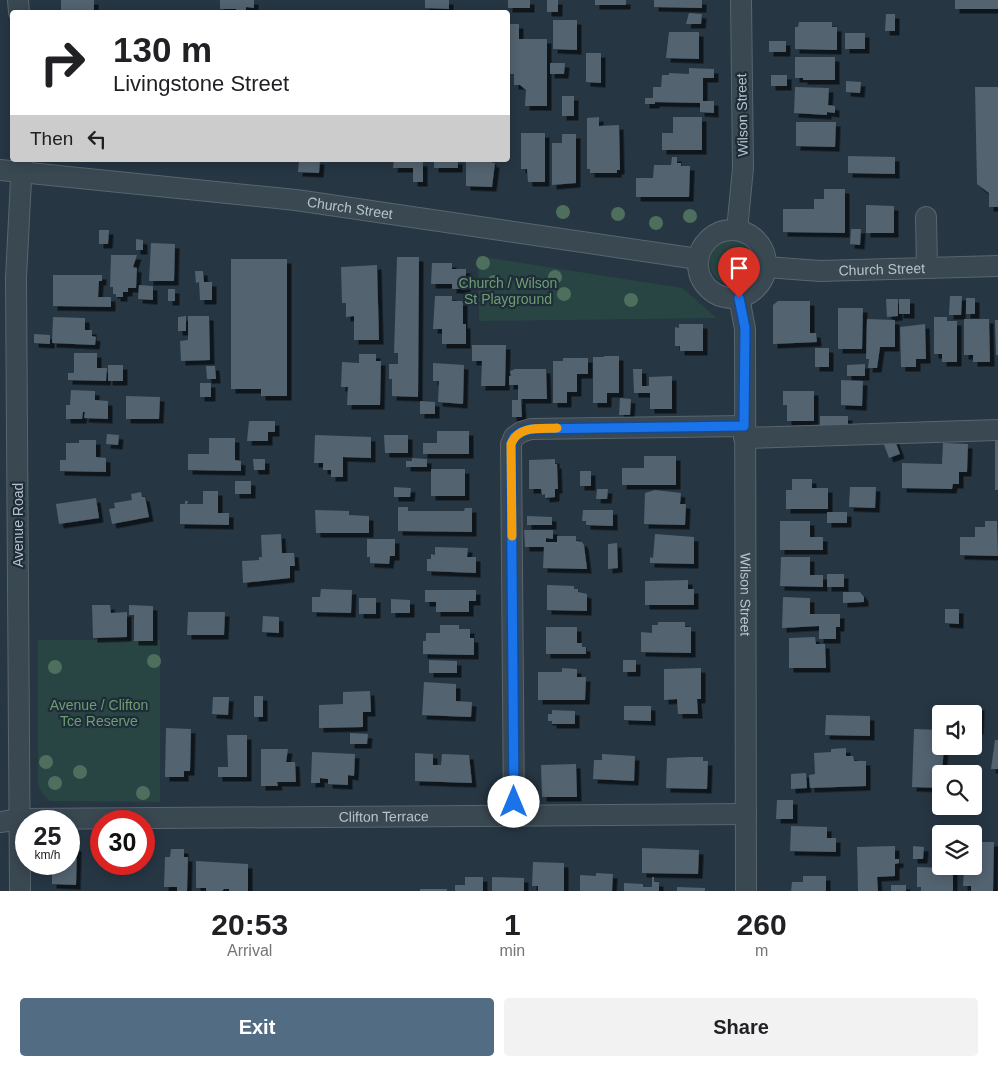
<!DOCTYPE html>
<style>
:root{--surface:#fff;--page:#f2f2f2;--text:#202124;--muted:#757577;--accent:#526c84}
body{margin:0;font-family:Arial,sans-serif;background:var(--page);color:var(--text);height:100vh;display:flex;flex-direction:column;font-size:19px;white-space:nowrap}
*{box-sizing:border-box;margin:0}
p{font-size:16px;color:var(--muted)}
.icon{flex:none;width:28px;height:28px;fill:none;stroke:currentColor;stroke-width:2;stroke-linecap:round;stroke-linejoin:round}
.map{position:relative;height:891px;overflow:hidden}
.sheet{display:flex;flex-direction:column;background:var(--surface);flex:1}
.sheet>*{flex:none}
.banner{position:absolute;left:10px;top:10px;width:500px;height:152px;border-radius:5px;box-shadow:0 2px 12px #0003;background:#fff;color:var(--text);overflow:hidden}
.tools{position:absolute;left:932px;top:705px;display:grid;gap:10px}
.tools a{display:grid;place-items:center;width:50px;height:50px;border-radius:5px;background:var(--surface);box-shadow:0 2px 12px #0003;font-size:25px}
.speed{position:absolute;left:15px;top:810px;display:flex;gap:10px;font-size:25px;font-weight:700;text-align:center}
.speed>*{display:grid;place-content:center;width:65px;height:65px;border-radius:50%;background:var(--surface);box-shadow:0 2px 12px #0003;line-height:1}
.speed small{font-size:12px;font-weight:400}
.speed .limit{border:8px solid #d22;background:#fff;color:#111}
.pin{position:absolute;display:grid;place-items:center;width:42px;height:42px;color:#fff;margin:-51px -21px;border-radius:50% 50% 50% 0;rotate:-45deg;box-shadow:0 0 5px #0007}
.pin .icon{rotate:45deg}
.me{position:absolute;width:55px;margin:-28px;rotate:0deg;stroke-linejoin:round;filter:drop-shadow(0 0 4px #0008)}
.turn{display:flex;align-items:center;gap:18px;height:105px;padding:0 20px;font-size:22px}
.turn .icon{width:65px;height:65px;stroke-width:2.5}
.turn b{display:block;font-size:35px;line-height:42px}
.then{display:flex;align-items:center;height:48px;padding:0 20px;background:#0003;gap:10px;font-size:19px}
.eta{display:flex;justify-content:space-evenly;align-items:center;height:85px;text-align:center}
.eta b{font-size:30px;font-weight:700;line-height:35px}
.action{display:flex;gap:10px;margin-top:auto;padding:10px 20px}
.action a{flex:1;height:58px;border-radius:5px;background:var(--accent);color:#fff;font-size:20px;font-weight:700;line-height:58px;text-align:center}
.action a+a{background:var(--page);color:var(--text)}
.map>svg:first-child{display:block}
</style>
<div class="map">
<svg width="998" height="891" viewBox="0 0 998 891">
<defs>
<filter id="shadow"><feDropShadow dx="4.5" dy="4.5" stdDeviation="0" flood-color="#0009"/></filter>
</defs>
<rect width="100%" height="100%" fill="#263643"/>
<g fill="#284443">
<circle cx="732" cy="262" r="22"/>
<path d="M478,256L682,288L717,318L479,321Z"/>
<path d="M38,640H160V802L50,801L42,793L38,785Z"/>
</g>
<g fill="#526370" filter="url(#shadow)">
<rect x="61" y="0" width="33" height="12"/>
<path d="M220,0H254V8L246,7V12H236V9H220Z"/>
<path d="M425,0H449V9L425,8Z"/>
<rect x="508" y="0" width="22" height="8"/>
<rect x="547" y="0" width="11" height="12"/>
<rect x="595" y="0" width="31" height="5"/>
<path d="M654,0H702V8L654,7Z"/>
<rect x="955" y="0" width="43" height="9"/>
<path d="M689,13L702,14L701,24H686Z"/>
<path d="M886,14H895V31H885Z"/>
<path d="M553,20H577V50L553,49Z"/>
<path d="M799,22H832V27H837V50L795,49V27H798Z"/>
<path d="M508,24H519V39H547V106H525L526,90L520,85H514V74H510Z"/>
<path d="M669,32H699V59L666,58Z"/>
<rect x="845" y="33" width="20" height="16"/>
<rect x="769" y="41" width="17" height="11"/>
<path d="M586,53H601V83L586,82Z"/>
<path d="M795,57H835V80H803V78H795Z"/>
<path d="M550,63H565L564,74H550Z"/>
<path d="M689,68L714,69V78H703V101H714V113L700,112V103L655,102V104H645V98H653V87H661L662,75H669V73L689,74Z"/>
<rect x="771" y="75" width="16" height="11"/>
<path d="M846,81L861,82L860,93L846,92Z"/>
<path d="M795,87L829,88L828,105L835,106V113L827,112V115L794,113Z"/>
<path d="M975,87H998V207H989V193L977,184Z"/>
<rect x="562" y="96" width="12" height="20"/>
<path d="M599,117V126L619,125L620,170H617V173H590V169H587V118Z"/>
<path d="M673,117H702V150H662V133H673Z"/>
<path d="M796,122H836L835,147L796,146Z"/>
<path d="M521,133H545V182H528L527,169H521Z"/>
<path d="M562,134H576V183L552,185V143H562Z"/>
<path d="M848,156L895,157V174L848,173Z"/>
<path d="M672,157H677V163H681V166H690L689,197H636V178H653L654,165H671Z"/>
<path d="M299,160H320L319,173L298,172Z"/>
<path d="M394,160L423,162V182H413V168H393Z"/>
<rect x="434" y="160" width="24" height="8"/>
<path d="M464,160H492V163H495L492,187L466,186V163Z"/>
<path d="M824,189H845V233L783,232V209H814V199H824Z"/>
<path d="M866,205L894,206V233H866Z"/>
<path d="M851,229H861L860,245L850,244Z"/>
<path d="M99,230H109L108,244H99Z"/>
<path d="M136,239L143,240V250H136Z"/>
<path d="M151,243L175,244L174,281H149Z"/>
<path d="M111,255H137L133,267L137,268L136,288H128V292H123V297H116V294H113V287H110Z"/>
<path d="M397,257H419L418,397L392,396V379H389V364H398V353H394Z"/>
<path d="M231,259H287V396H261V389H231Z"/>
<path d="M432,263H452V269H466V289H452V284H431Z"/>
<path d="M377,265L379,340H354V316L346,317V303H342L341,267Z"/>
<path d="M195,271H203L204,282H212V300H200L199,282L196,283Z"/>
<path d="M53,275H102V281H99L98,297H111V307L53,306Z"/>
<path d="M139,285L153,286V300L138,299Z"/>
<rect x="168" y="289" width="7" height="12"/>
<path d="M435,296H452V301H463V324H466V344H442V329H433Z"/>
<path d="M950,296H962L961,315H949Z"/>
<rect x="966" y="298" width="9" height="16"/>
<path d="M886,299H898V316L887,317Z"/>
<rect x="899" y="299" width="11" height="15"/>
<path d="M778,301H810V333H816L817,342L773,344V305Z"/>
<path d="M838,308H863L862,349H838Z"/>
<path d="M186,316V331H178V317Z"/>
<path d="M188,316H209L210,360L181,361L180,341L188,340Z"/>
<path d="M53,317L85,318V330H92V336L96,337L95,345L52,343Z"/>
<path d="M934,317H947V321H957V362H942V354H934Z"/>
<path d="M867,319L895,320V347H880L877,368H868L869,359H866Z"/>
<path d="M964,319H989L990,362H973V355H964Z"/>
<path d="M995,320H998V355H996Z"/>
<path d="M679,324H703V351H680V346H675V327L679,328Z"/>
<path d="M925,324L926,359H916V367H901L900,327Z"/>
<path d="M34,334L50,335V344L34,343Z"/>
<path d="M472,345H506L505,386H481L482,361H472Z"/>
<rect x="815" y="348" width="14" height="19"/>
<path d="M74,353H97V368H107L106,381L68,380V373H74Z"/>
<path d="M359,354H376V361H381L380,405H347L348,387H341L342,362L359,363Z"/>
<path d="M604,356H619V393H607V403H593V357H604Z"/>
<path d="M563,358H588V374H577V392H567V403H553V361H563Z"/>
<path d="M433,363L464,365L463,404L438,402L439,381H433Z"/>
<path d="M865,364V376H847V365Z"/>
<rect x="108" y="365" width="15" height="16"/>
<path d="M206,366H215L216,379H207Z"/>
<path d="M515,369H546L547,399H521L522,417H512V400H518V385H509V376H511L510,371Z"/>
<path d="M633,369H642V386H649V377L672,376V409H650V393H634Z"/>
<path d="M841,380L863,381L862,406L841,405Z"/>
<rect x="200" y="383" width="11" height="14"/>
<path d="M71,390L95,391V400L108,401V419L84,418L85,412H83L82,419H66V405H70Z"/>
<path d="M783,391H814V421H787V405H783Z"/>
<path d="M126,396L160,397L159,419H126Z"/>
<path d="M620,398L631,399L630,415H619Z"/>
<path d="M420,401L435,402V414H420Z"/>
<path d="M820,416H848V428L820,427Z"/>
<path d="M249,421H275V432H268V441H247Z"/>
<path d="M437,431H469V454H423V443H437Z"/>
<path d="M107,434L119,435L118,445L106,444Z"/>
<rect x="995" y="434" width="3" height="56"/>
<path d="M315,435L371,437V458L343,457V477H331V470H323V463H314Z"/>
<path d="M384,435H408V453H385Z"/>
<path d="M209,438H235V460L241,461V471L188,470V454H209Z"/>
<path d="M894,438L900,454L889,458L883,442Z"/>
<path d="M79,440H96V457L106,458V472L60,471V460H66V443H79Z"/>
<path d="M943,443L968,444L967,472H959V484H953L952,489L902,488V463L942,464Z"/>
<path d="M644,456H676V485H622V468H644Z"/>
<path d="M412,458L427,459V467H406V461H412Z"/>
<path d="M253,459H265V470H254Z"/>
<path d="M555,459V464H557L558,489H555V497L545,498V494L542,495L541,489H529V460Z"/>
<rect x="431" y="469" width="34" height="27"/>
<rect x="580" y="471" width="11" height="15"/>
<path d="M792,479H812V488H828V509H786V490H792Z"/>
<rect x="235" y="481" width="16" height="13"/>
<path d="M394,487L411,488L410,497H394Z"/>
<path d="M850,487H876L875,508L849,507Z"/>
<path d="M597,489H608L607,499H596Z"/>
<path d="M655,490L681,493L680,504H686L685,525L644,524L645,493Z"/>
<path d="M203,491H218V513H229V525L180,524V504H185V501H188L187,504H203Z"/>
<path d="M141,492L142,497H145L149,517L112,524L109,509L115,508L114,503L132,500L131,494Z"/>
<path d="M96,498L99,518L59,524L56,504Z"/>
<path d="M398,507H408V511H464L465,508H472V532L398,531Z"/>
<path d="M315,510L349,511V515L369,516V533H316Z"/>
<path d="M583,510H613V526L586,525V521H582Z"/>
<rect x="827" y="512" width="20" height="11"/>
<path d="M527,516L552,517V525H527Z"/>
<path d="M780,521H810V537H823V550H780Z"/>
<path d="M985,521H997L998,556L960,555V537H975V527H985Z"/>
<path d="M524,530H553V539L546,538V542H557V536H576V541L582,542L584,545L587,569L543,568L544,547H525Z"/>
<path d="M281,534L282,553H294L295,566H290V578L243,583L242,561L259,560V557H262L261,535Z"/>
<path d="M655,534L694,537V564L650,563V557L653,558Z"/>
<path d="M367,539H395V556H390L389,564L370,563V557H367Z"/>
<path d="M617,543L618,568L608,569V544Z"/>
<path d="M435,547L468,548L467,557H476V573L427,571V559H431V554L435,555Z"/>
<path d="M781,557H810V575H823V587L780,586Z"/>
<rect x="827" y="574" width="17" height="13"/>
<path d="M688,580V589H694V605H645V581Z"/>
<path d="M547,585L574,586V589H578V592L587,594V611L547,610Z"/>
<path d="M321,589L352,590L351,613L312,612V597H320Z"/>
<path d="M425,590H476V601H469V612H436V602H425Z"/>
<path d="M843,592H860L864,597V602L843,603Z"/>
<path d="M783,597L810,598V614H840V627H836V639H819V626L782,628Z"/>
<rect x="359" y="598" width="17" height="16"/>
<path d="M391,599L410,600V613H391Z"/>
<path d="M92,605H110L111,613L127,612V637L93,638Z"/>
<path d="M129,605L153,606V641H134V615H129Z"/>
<path d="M945,609H959V624L945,623Z"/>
<path d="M188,612H225L224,635H187Z"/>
<path d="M263,616L279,617V633L262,632Z"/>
<path d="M658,622H685V627H691V653L641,652V632L652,633V625H658Z"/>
<path d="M440,625H459V629H470V638H474V655L423,654V641H426V633H440Z"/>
<path d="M546,627H577V643H582V647H586V654H546Z"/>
<path d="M815,637L816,644H825L826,668H789V638Z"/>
<path d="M429,660L457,661V673H429Z"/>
<rect x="623" y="660" width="13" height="12"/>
<path d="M562,668L577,669V677H586L585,700H538V672H562Z"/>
<path d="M701,668V699H697L698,714H678L677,699L664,700V669Z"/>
<path d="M424,682L456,684V701L472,702L471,717L422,715Z"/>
<path d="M370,691L371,712H363V727L319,728V705L343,704V692Z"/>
<rect x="254" y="696" width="9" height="21"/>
<path d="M213,697H229L228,715L212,714Z"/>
<path d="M624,706H651V721L624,720Z"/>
<path d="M964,706H980L979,730H974V714H964Z"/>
<path d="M552,710L575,711V724H552V721H548V714H552Z"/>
<path d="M826,715L870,716V736L825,735Z"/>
<path d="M166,728L191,729L190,771H184V777H165Z"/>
<path d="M914,729L941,730V746H944L941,788L912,787Z"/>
<path d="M350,733L368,734L367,744H350Z"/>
<path d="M227,735H247V777H218V767H228Z"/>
<path d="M995,740H998V769H991Z"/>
<path d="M846,748V756H853L854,761H866V786L810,788L809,775L815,774L814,753L831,752V749Z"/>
<path d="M261,749H288L286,762H295L296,782H277L278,786H261Z"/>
<path d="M312,752L355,754L354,776L348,775V785L328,784V779L320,778V783H311Z"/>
<path d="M415,753L433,754V765H441L442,754L469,755L472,783L415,781Z"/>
<path d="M602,754L635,756L634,781L593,779L594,760H602Z"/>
<path d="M690,757H703V761H708L707,789L666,788L667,758Z"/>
<path d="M576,764L577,797H542L541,765Z"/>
<path d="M806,773L807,788L791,789V774Z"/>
<path d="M777,800H793V819H776Z"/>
<path d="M791,826L827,827V838H836V852L790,851Z"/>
<path d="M981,842H994L993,891H971V886H963L964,869H971V866H975V859L980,860Z"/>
<path d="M895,846V859H899V863L895,864V876L877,877L878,891H858L857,847Z"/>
<path d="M913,846L924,847L923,859H913Z"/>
<path d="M69,847H77L76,885L52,884V868H48V864H69Z"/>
<path d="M642,848L699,850L698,874L642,873Z"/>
<path d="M171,849H184V857H188L187,891H177V887H164L165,857H170Z"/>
<path d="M196,861L248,864V891H229V889H224L222,891H206V888H196Z"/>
<path d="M533,862L564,863V891H538V886H532Z"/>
<path d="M917,867L953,868V891H921V887H917Z"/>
<path d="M596,873L613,874L612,891H580V875L596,876Z"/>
<path d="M803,876H826V891H791L792,882H803Z"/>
<path d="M465,877H483V891H455V885H465Z"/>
<path d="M492,877L524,878V891H492Z"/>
<path d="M652,877H654V882H659V891H624V883L643,884V887H652Z"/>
<rect x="891" y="885" width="15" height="6"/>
<path d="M677,887L705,888V891H677Z"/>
<rect x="420" y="889" width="27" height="2"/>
</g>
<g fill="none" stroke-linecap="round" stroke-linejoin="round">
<g stroke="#596570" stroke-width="22">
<g id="minor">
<path d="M18,0L19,12"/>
<path id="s1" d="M0,170L296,200L698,259"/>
<path d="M926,217L927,267"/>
<circle cx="732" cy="264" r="34"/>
<path d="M737,230L743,168L741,0"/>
<path id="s2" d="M766,267L820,271L998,266"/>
<path id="s3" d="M739,297L745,329L746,891"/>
<path d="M744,438L998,430"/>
<path d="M514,816L511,444L514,437L521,432L531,429L744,426"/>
<path id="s4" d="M0,822L20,819L746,814"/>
<path d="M20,891L16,278L22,160"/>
</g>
</g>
<use href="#minor" stroke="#3a4852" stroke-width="20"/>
</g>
<g fill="#4e6f5d">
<circle cx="563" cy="212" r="7"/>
<circle cx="618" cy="214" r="7"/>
<circle cx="690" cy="216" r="7"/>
<circle cx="656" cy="223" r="7"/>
<circle cx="483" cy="263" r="7"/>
<circle cx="555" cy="277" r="7"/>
<circle cx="494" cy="282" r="7"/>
<circle cx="564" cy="294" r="7"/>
<circle cx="631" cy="300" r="7"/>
<circle cx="154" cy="661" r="7"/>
<circle cx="55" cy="667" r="7"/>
<circle cx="46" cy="762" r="7"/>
<circle cx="80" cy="772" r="7"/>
<circle cx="55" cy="783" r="7"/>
<circle cx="143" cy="793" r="7"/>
</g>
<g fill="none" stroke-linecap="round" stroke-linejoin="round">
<g stroke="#114b97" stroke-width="12">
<path id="route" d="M514,802L511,444L514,437L521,432L531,429L744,426L745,328L739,298"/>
</g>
<use href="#route" stroke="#1a73e8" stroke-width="9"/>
<path stroke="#f59e0b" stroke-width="9" d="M512,536L511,444C519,425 540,429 557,428"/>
</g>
<g text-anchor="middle" stroke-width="4.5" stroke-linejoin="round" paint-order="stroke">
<g font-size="14" fill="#b8c2cc" stroke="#1f2d38">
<text transform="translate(742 115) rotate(-91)" y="5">Wilson Street</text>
<text dy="5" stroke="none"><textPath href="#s1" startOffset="352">Church Street</textPath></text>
<text dy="5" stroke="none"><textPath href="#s2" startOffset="116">Church Street</textPath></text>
<text transform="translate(18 525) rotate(-90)" y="5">Avenue Road</text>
<text dy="5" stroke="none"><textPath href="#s3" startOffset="298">Wilson Street</textPath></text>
<text dy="5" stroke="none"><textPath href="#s4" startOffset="384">Clifton Terrace</textPath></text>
</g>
<g font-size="14" fill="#6e9d73" stroke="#1f2d38">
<text x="508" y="288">Church / Wilson<tspan x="508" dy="16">St Playground</tspan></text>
<text x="99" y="710">Avenue / Clifton<tspan x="99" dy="16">Tce Reserve</tspan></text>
</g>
</g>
</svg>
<div class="tools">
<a><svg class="icon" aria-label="sound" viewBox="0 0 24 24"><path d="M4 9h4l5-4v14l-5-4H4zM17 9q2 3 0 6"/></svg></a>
<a><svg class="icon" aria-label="search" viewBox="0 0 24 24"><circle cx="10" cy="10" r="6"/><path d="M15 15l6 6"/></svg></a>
<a><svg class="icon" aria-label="layers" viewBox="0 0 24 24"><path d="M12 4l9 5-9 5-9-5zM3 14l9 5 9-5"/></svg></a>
</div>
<div class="speed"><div>25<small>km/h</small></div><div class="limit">30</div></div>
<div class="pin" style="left:739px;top:298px;background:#d93025"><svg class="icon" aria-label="arrive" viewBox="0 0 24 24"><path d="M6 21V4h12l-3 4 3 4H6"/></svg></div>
<svg class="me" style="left:514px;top:802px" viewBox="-20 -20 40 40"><circle r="19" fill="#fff"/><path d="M0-13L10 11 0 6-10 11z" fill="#1a73e8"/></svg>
<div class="banner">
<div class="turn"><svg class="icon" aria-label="right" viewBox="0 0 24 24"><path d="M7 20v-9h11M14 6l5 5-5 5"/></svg><div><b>130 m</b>Livingstone Street</div></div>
<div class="then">Then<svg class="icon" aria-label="left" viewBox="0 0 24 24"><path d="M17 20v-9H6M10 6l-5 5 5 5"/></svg></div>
</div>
</div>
<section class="sheet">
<div class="eta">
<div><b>20:53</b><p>Arrival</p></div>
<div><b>1</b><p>min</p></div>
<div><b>260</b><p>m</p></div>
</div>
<div class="action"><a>Exit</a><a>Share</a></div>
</section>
